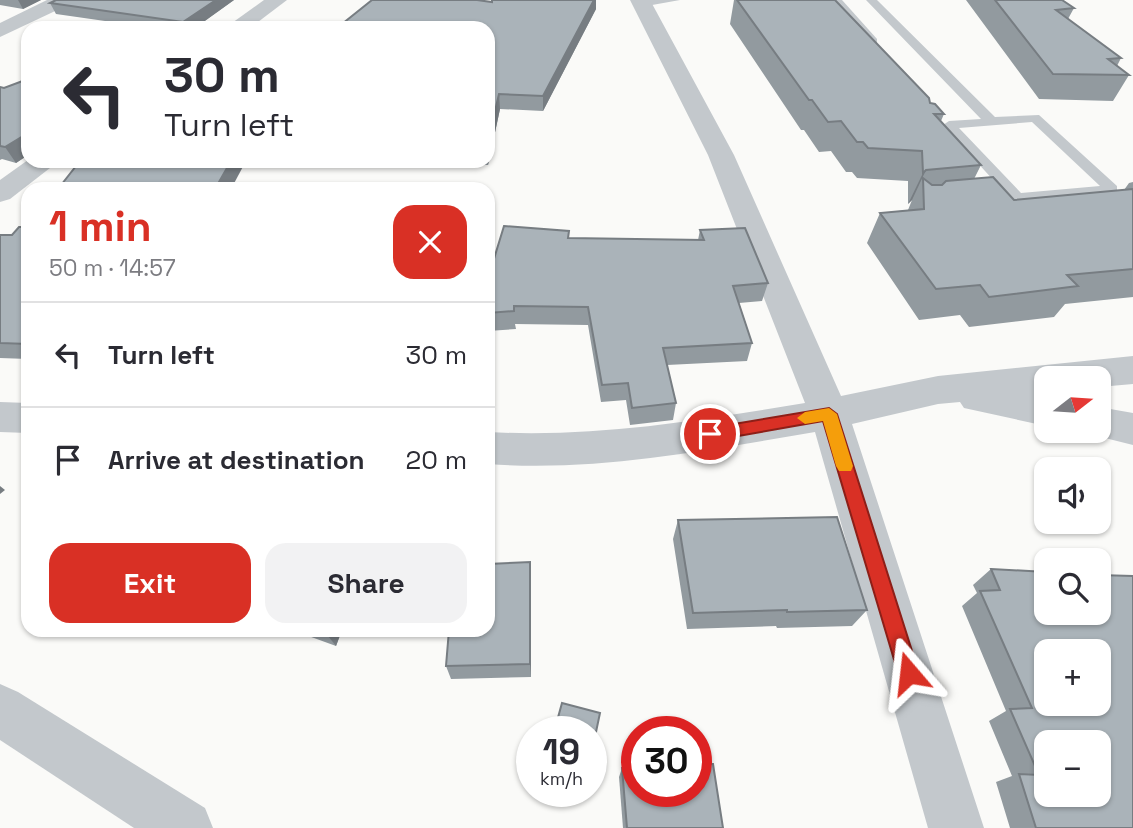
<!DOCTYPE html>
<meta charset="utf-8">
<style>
:root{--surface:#fff;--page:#f2f2f3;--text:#2b2b33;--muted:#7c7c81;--line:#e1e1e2;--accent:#d93025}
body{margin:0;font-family:"Space Grotesk",sans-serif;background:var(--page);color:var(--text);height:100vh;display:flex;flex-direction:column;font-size:26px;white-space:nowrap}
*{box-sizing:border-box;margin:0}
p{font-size:23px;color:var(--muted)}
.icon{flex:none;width:38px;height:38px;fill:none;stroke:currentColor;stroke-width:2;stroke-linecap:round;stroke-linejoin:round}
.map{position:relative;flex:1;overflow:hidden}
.side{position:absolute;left:21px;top:182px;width:474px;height:455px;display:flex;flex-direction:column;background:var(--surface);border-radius:21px;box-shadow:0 2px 5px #0004}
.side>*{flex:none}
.guide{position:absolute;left:21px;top:21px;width:474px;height:147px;border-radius:21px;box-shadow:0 2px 5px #0004;background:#fff;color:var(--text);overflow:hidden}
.needle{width:46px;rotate:73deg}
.fabs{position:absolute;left:1034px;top:366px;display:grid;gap:14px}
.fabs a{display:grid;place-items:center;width:77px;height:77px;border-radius:14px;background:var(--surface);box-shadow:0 2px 5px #0004;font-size:35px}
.speed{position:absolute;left:516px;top:716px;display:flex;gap:14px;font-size:35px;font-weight:700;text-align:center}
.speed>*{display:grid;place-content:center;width:91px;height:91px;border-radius:50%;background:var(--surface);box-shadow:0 2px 5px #0004;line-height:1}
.speed small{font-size:18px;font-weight:400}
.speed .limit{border:10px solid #d22;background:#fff;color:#111}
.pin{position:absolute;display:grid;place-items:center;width:60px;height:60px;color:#fff;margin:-30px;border:4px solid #fff;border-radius:50%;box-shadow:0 2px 7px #0007}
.me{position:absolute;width:77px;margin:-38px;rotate:343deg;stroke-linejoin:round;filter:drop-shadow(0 0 5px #0008)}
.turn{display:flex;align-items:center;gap:24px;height:147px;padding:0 28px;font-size:32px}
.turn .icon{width:91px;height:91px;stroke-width:2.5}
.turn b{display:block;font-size:49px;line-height:60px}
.round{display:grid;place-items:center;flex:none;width:74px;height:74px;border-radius:21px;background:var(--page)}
.headline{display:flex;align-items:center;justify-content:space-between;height:119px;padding:0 28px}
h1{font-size:42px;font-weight:600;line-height:52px;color:var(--accent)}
.action{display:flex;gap:14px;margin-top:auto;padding:14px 28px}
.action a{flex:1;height:80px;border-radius:21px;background:var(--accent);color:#fff;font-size:28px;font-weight:600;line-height:80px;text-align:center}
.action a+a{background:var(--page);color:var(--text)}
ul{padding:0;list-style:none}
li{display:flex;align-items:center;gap:21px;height:105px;padding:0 28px;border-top:2px solid var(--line)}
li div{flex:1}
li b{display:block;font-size:26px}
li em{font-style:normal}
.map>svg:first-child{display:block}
</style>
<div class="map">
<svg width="1133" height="828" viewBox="0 0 1133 828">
<rect width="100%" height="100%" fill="#fafaf8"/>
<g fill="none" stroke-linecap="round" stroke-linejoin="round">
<g fill="#c3c8cc" fill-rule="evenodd">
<path d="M649,0H680L641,7L636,4Z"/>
<path d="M831,0H842L877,39V43H869Z"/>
<path d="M866,0H877L995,117L1039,115L1117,186V192L981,203L979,200L981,197L1006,194L943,125L949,121L981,119ZM1032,122L1100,186L1021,193L959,128Z"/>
</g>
<g fill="#c3c8cc" fill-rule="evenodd">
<path d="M47,0H73L70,4L0,37V23Z"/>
<path d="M264,0H287L250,28H225Z"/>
<path d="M630,0H650L734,155L841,396L938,376L1133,356V384L1099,387V378H1046V393L1036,394L1046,396V426L964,408L960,402L938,404L852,424L984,828H928L815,432C707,450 598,472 488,464V432C595,438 701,420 805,403L708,155Z"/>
<path d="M28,160L59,161L10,199L0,202V180Z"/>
<path d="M0,402L28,403V433L0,432Z"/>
<path d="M1099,407L1133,413V445L1085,433L1084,430H1099Z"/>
<path d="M0,684L18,692L205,808L213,828H134L0,740Z"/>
</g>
</g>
<g fill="#929a9f">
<path d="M0,0H41L23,9L0,5Z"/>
<path d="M56,0H234L195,28H154L56,14L50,3Z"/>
<path d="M734,0H835L930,103L944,114L941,121L981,165L974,179L1014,200L1124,190L1129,183L1133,182V297L1065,304L1054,317L969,327L960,315L919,320L867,243L880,213L908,210L912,200L908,204V181L857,178L852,172H846L831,151L819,152L804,130H801L730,24Z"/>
<path d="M966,0H1062L1074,8L1068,19L1121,58L1117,66L1129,75L1113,101L1039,99Z"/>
<path d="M492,2L596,9L543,111L500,109L488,165L425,163L424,161H488Z"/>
<path d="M28,79V155L16,163L2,159L0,160V87L4,88Z"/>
<path d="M28,227V359L0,358V235H12Z"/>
<path d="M700,230L768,283L762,301L739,303L752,343L747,361L667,365L676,403L673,420L630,425L626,400L601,402L588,325L515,324L516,329L488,331V262H493L569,231V238L698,240Z"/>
<path d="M678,520L867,610L852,626L777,628L776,626L687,629L673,539Z"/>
<path d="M991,569L1133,828H1010L996,782L1012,776L989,721L1006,711L962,606L977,593L973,585Z"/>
<path d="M531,578V677L451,679L446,666Z"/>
<path d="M292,630H342L336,646Z"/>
<path d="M622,768L723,828H623L619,777Z"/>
</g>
<g fill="#777d82">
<path d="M18,0H41L23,9Z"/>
<path d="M216,0H234L195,28H186L183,22Z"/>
<path d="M594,0H596V9L543,111V96Z"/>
<path d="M499,94L500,109L488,165V141Z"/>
<path d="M28,133V155L16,163L5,147Z"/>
<path d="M231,161H246L231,189H215Z"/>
<path d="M926,170L912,200L908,204L923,173Z"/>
<path d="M0,486L5,490L0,494Z"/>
<path d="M530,562L531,578V677L530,664Z"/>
<path d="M325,630H342L336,646L324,631Z"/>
</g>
<g fill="#aab3b9" stroke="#777d82" stroke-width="2" fill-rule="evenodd">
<path d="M56,0H216L183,22L50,3Z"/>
<path d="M372,0H477L492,2V0H594L543,96L499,94L488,141V28H337Z"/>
<path d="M737,0H835L929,98L930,103L935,104L944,114H934L981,165L926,170L923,173L922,151L868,148L863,142H857L841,121L828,122L812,100H809Z"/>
<path d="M995,0H1062L1074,8L1056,10L1121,58L1108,59L1129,75L1053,74Z"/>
<path d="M28,79V133L5,147L0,146V87L4,88Z"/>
<path d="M80,161H231L215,189H58Z"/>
<path d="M993,177L1014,200L1133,189V269L1067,275L1078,286L989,297L980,285L936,289L880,213L924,209L923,178L932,185H942L946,181Z"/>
<path d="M504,226L569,231L568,238L704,240L700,230L745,228L768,283L733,286L752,343L663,348L676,403L632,408L628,383L602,385L588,307L514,306V311L488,313V262H493Z"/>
<path d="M19,227H28V344L0,343V235H12Z"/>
<path d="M837,517L867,610L787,612V610L693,613L678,520Z"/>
<path d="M530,562V664L446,666L449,630H488V564Z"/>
<path d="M991,569L1046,572V612H1099V575L1133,576V828H1036L1019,774L1039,775L1010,709L1032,708L980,591L1000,590ZM1046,651H1099V704H1046ZM1046,742H1099V794H1046Z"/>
<path d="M562,703L600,713L592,751V732H554Z"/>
<path d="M696,764H713L723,828H627L622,768L637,767V791H696Z"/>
</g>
<path fill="#d93025" stroke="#8d1f18" stroke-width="2" d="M829,408L837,414L919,673L916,680L909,683L901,680L898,673L823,421L710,441L704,439L702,434L704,430L710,428Z"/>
<path fill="#f59e0b" d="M829,408L837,414L853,466L851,471H839L836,466L823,421L805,424L797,418L805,412Z"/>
</svg>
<div class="fabs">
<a><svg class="needle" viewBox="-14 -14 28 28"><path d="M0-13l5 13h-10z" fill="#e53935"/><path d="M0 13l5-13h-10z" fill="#7c7c81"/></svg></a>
<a><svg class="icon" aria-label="sound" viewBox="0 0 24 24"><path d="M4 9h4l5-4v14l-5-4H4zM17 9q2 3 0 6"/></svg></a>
<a><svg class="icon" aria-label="search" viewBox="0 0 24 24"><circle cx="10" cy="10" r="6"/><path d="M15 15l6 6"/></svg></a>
<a>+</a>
<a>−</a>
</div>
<div class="speed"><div>19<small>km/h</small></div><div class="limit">30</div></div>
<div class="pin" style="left:710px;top:434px;background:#d93025"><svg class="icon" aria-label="arrive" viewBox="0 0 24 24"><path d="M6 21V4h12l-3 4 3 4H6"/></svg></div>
<svg class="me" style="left:909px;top:673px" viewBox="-20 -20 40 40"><path d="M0-17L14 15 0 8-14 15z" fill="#d93025" stroke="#fff" stroke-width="4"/></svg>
<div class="guide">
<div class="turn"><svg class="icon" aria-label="left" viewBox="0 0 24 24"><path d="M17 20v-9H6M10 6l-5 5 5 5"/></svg><div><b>30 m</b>Turn left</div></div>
</div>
<section class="side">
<div class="headline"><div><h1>1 min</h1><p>50 m · 14:57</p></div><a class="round" style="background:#d93025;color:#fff"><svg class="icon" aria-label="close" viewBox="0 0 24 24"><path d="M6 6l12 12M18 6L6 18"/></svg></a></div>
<ul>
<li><svg class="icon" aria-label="left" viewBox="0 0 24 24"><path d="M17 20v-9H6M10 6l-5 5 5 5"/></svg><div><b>Turn left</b></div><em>30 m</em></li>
<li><svg class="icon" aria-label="arrive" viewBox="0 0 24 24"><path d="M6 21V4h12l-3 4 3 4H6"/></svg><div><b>Arrive at destination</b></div><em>20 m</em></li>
</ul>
<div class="action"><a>Exit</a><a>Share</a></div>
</section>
</div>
